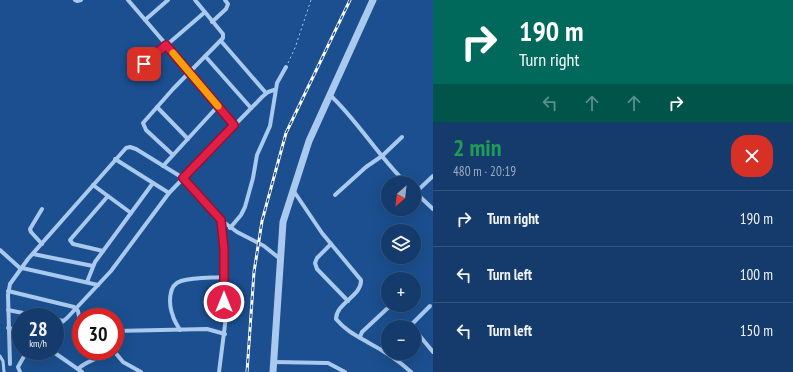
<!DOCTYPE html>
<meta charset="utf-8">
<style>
:root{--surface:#143b6b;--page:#214673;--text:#f1f3f6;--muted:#9dadc1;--line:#33557e}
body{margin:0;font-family:"PT Sans Narrow",sans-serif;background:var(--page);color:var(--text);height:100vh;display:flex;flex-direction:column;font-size:15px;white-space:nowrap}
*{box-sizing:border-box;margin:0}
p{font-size:13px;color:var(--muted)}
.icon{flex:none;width:22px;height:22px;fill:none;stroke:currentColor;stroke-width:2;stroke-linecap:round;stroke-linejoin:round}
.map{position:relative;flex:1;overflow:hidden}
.details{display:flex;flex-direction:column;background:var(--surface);width:360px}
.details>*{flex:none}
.banner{background:#00695c;color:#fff;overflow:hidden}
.needle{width:26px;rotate:208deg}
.tools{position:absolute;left:381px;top:176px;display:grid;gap:8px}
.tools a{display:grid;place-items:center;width:40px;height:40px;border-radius:50%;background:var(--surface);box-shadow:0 4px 16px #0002,0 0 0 1px var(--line);font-size:20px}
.speed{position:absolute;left:12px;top:308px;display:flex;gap:8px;font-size:20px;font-weight:700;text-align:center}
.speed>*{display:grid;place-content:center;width:52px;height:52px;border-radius:50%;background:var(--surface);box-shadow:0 4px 16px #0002,0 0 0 1px var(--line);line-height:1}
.speed small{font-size:10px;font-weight:400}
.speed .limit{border:6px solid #d22;background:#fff;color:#111}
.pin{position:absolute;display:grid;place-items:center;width:34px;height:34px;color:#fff;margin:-17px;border-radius:8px;box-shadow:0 2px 6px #0006}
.me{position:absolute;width:44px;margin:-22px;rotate:0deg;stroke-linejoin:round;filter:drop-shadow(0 0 3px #0008)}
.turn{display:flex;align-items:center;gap:14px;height:84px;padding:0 20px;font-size:18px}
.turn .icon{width:52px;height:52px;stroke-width:2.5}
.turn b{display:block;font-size:28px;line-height:34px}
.lanes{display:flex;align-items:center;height:38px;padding:0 20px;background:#0003;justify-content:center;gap:20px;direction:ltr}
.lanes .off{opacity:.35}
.round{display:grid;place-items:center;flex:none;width:42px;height:42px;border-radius:16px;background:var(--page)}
.overview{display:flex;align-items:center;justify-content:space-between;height:68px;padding:0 20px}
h1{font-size:24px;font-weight:700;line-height:30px;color:#1e9e55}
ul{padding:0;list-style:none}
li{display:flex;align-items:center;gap:12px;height:56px;padding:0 20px;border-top:1px solid var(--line)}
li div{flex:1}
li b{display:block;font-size:15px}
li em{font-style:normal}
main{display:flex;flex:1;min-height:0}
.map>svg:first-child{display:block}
</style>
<main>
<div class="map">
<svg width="433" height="372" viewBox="0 0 433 372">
<rect width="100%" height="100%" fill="#1b4f8f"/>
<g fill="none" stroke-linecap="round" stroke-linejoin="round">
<path stroke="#a9c9ee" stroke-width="1" stroke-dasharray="2 3" stroke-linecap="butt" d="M288,63L295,48L311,0"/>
<path stroke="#a9c9ee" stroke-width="3" d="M0,356L3,361L4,372"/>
<g stroke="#a9c9ee" stroke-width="4">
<path d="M75,0L77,1L81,0"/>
<path d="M128,0L235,125"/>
<path d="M145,20L168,0"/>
<path d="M212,22L226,9L228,4L225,0"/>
<path d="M221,41L266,93"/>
<path d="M205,56L251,108"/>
<path d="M133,74L205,12"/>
<path d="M330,95C358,121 378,156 406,183"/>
<path d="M157,107L188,139"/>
<path d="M173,155L146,130L143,123L173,89L223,38V34L195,0"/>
<path d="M115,159L169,193"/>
<path d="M163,166L218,106"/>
<path d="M93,185L131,213"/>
<path d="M293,190L322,233L361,280C362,296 336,303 336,319C345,330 357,336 369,343C384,351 398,360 411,372"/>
<path d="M414,191L433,209"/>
<path d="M416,192L433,176"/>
<path d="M335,195L366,167L382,156L402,137"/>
<path d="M230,228L241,215L245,207L253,178L257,155L270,126L277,83L286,67"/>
<path d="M42,244L31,232L30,229L42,209"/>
<path d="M331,244L317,258L315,263L317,269L348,301"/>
<path d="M0,250L21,269"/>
<path d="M103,251L73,244L70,240L108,196"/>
<path d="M33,254L93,266"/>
<path d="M22,268L98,285"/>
<path d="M87,282L95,262L153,183"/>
<path d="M8,291L74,307L78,311L81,328"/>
<path d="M8,310L43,317"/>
<path d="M55,319L63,321"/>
<path d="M409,327L430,306"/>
<path d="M8,328L21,331"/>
<path d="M55,328L67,318L111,271L169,193L262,97L268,92L274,90"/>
<path d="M180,330C178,326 174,321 173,316C169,306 167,285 181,281C194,277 211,278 224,277"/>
<path d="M115,331L207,329L225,334"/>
<path d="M419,335L433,352"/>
<path d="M360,337L362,332L391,305"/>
<path d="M52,351L82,372"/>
<path d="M114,351L123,362L141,372"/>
<path d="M274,362L328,363L345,372"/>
<path d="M10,364L8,295L10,284L28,259L126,148L130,147L136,149L183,178L221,220L237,232L264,246L279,258"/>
<path d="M78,369C87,360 99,360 107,351"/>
<path d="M20,372L18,367L27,351"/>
<path d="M219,372L226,317L224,292V249L221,220"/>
</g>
<path stroke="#a9c9ee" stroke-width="7" d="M273,372L283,222L309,141L373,0"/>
<g stroke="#fff" stroke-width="3">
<path id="rail" d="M247,372L254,272L262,221L286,133L350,0"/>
</g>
<use href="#rail" stroke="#1b4f8f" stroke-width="1.5" stroke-dasharray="4.5" stroke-linecap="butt"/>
</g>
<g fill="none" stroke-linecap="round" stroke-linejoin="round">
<g stroke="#92132f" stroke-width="10">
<path id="route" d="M144,64L166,45L234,125L183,178L221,220L224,249V302"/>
</g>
<use href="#route" stroke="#e11d48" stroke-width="7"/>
<path stroke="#f59e0b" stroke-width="7" d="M173,53L218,106"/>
</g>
</svg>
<div class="tools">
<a><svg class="needle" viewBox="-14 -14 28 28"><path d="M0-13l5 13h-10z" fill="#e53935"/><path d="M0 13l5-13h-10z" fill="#9dadc1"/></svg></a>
<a><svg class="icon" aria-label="layers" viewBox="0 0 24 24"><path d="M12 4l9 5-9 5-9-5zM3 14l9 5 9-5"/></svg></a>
<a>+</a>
<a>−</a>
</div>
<div class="speed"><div>28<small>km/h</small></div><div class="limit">30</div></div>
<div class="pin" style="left:144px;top:64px;background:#d93025"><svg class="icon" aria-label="arrive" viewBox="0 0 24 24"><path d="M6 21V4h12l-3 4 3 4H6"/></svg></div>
<svg class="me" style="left:224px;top:302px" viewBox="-20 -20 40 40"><circle r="17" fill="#e11d48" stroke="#fff" stroke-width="3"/><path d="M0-11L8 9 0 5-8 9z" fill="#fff"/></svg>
</div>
<section class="details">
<div class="banner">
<div class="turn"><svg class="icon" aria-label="right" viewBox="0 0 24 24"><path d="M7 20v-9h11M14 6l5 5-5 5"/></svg><div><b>190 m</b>Turn right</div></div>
<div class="lanes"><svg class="icon off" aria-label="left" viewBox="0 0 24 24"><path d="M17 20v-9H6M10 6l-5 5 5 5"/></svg><svg class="icon off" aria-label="ahead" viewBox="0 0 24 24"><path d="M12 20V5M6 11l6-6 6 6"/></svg><svg class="icon off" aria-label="ahead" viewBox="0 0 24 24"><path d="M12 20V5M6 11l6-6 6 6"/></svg><svg class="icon" aria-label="right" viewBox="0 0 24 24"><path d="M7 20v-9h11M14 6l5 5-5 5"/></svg></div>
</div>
<div class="overview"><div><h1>2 min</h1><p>480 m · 20:19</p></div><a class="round" style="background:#d93025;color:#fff"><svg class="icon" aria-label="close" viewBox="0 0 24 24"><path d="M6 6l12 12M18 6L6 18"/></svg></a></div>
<ul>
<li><svg class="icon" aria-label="right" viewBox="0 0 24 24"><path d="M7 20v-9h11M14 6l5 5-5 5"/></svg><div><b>Turn right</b></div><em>190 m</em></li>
<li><svg class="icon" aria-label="left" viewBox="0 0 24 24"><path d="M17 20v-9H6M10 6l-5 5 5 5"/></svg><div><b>Turn left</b></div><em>100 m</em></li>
<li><svg class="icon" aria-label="left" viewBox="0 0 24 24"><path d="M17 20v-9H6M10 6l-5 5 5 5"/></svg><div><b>Turn left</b></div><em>150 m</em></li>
</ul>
</section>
</main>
